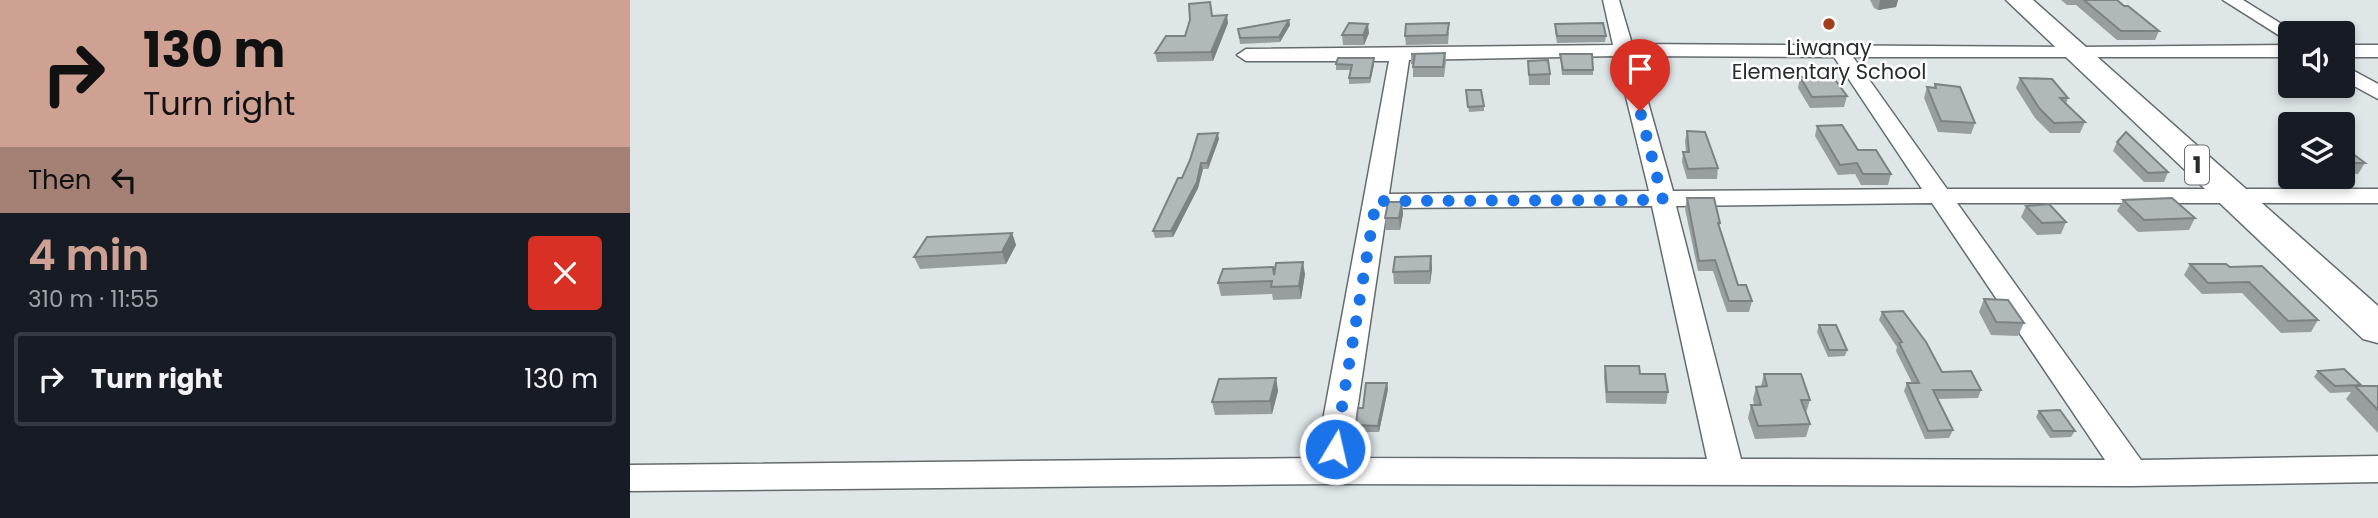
<!DOCTYPE html>
<meta charset="utf-8">
<style>
:root{--surface:#171b24;--page:#20242c;--text:#f1f3f6;--muted:#9ea1a6;--line:#363941;--accent:#cea193}
body{margin:0;font-family:Poppins,sans-serif;background:var(--page);color:var(--text);height:100vh;display:flex;flex-direction:column;font-size:26px;white-space:nowrap}
*{box-sizing:border-box;margin:0}
p{font-size:23px;color:var(--muted)}
.icon{flex:none;width:38px;height:38px;fill:none;stroke:currentColor;stroke-width:2;stroke-linecap:round;stroke-linejoin:round}
.map{position:relative;flex:1;overflow:hidden}
.side{display:flex;flex-direction:column;background:var(--surface);width:630px}
.side>*{flex:none}
.top-card{background:#cea193;color:#111;overflow:hidden}
.fabs{position:absolute;left:1648px;top:21px;display:grid;gap:14px}
.fabs a{display:grid;place-items:center;width:77px;height:77px;border-radius:7px;background:var(--surface);box-shadow:0 4px 10px #0003;font-size:35px}
.pin{position:absolute;display:grid;place-items:center;width:60px;height:60px;color:#fff;margin:-72px -30px;border-radius:50% 50% 50% 0;rotate:-45deg;box-shadow:0 0 7px #0007}
.pin .icon{rotate:45deg}
.me{position:absolute;width:77px;margin:-38px;rotate:9deg;stroke-linejoin:round;filter:drop-shadow(0 0 5px #0008)}
.turn{display:flex;align-items:center;gap:24px;height:147px;padding:0 28px;font-size:32px}
.turn .icon{width:91px;height:91px;stroke-width:2.5}
.turn b{display:block;font-size:49px;line-height:60px}
.then{display:flex;align-items:center;height:66px;padding:0 28px;background:#0003;gap:14px;font-size:26px}
.round{display:grid;place-items:center;flex:none;width:74px;height:74px;border-radius:7px;background:var(--page)}
.summary{display:flex;align-items:center;justify-content:space-between;height:119px;padding:0 28px}
h1{font-size:42px;font-weight:600;line-height:52px;color:var(--accent)}
ul{padding:0;list-style:none}
li{display:flex;align-items:center;gap:21px;height:94px;margin:0 14px 10px;padding:0 14px;border:4px solid var(--line);border-radius:7px}
li div{flex:1}
li b{display:block;font-size:26px}
li em{font-style:normal}
main{display:flex;flex:1;min-height:0}
.map>svg:first-child{display:block}
</style>
<main>
<section class="side">
<div class="top-card">
<div class="turn"><svg class="icon" aria-label="right" viewBox="0 0 24 24"><path d="M7 20v-9h11M14 6l5 5-5 5"/></svg><div><b>130 m</b>Turn right</div></div>
<div class="then">Then<svg class="icon" aria-label="left" viewBox="0 0 24 24"><path d="M17 20v-9H6M10 6l-5 5 5 5"/></svg></div>
</div>
<div class="summary"><div><h1>4 min</h1><p>310 m · 11:55</p></div><a class="round" style="background:#d93025;color:#fff"><svg class="icon" aria-label="close" viewBox="0 0 24 24"><path d="M6 6l12 12M18 6L6 18"/></svg></a></div>
<ul>
<li><svg class="icon" aria-label="right" viewBox="0 0 24 24"><path d="M7 20v-9h11M14 6l5 5-5 5"/></svg><div><b>Turn right</b></div><em>130 m</em></li>
</ul>
</section>
<div class="map">
<svg width="1748" height="518" viewBox="0 0 1748 518">
<rect width="100%" height="100%" fill="#dfe6e8"/>
<g fill="none" stroke-linecap="round" stroke-linejoin="round">
<g stroke="#656b6d" stroke-width="3">
<g id="minor">
<path d="M973,0H989L1002,44L1449,47L1661,45V57H1223L1317,189H1748V203H1327L1511,460L1748,456V482L1502,486L701,484L0,491V465L686,458L759,61H616L607,55L616,49L983,45ZM986,56L1019,191L759,194L779,60ZM1005,56L1204,57L1292,189L1043,191ZM1302,203L1475,460L1111,459L1046,206ZM1022,206L1077,459L720,458L757,208Z"/>
<path d="M1593,0H1613L1666,33H1661V43Z"/>
<rect x="1713" y="45" width="35" height="12"/>
<path d="M1713,65L1748,84V99L1713,80Z"/>
</g>
</g>
<g stroke="#656b6d" stroke-width="3">
<path id="highway" d="M1376,0H1403L1748,306V343L1733,339Z"/>
</g>
<use href="#minor" fill="#fff" fill-rule="evenodd"/>
<use href="#highway" fill="#fff" fill-rule="evenodd"/>
</g>
<g fill="#989ea0">
<path d="M1240,0H1268L1266,7L1248,10L1244,8Z"/>
<path d="M1431,0H1487L1529,31L1525,40H1487L1446,5H1437Z"/>
<path d="M582,16L598,23L583,61L527,62L525,53L555,36Z"/>
<path d="M659,20L660,25L650,42L610,44L608,29Z"/>
<path d="M925,24L976,36L975,42L927,43L925,31Z"/>
<path d="M819,32L818,44L776,45L775,36Z"/>
<path d="M739,33L734,45H713L712,35Z"/>
<path d="M815,53L816,62L814,77H783V64H781V54Z"/>
<path d="M930,54L963,70V75H932Z"/>
<path d="M898,61L920,74V85H899Z"/>
<path d="M706,64H744L740,83L719,84V78L721,70H706Z"/>
<path d="M1170,77L1217,96L1214,107L1180,108L1168,88Z"/>
<path d="M1390,78L1438,98L1436,104L1455,122L1450,133H1420L1405,118L1386,88Z"/>
<path d="M1305,84L1345,123L1341,134L1308,132L1294,98L1297,87L1304,88Z"/>
<path d="M836,90L854,106V111L839,112Z"/>
<path d="M1187,126L1228,150L1261,174L1258,185H1231L1225,174L1208,175L1185,136Z"/>
<path d="M1057,131L1088,168L1087,179H1057L1052,162L1053,152H1056L1055,141Z"/>
<path d="M589,139L578,169H573L568,188L543,237L525,238L523,231Z"/>
<path d="M1487,142L1538,172L1534,182H1514L1483,151Z"/>
<path d="M1713,147L1735,163L1728,174H1713Z"/>
<path d="M1057,198L1090,223L1089,228L1108,285L1122,301L1119,312H1097L1083,271H1068L1055,209Z"/>
<path d="M1493,200L1565,218L1559,230L1508,232L1487,211Z"/>
<path d="M772,202L773,214L770,230H756L755,218Z"/>
<path d="M1396,206L1436,222L1431,234L1407,235L1391,217Z"/>
<path d="M382,233L386,245L376,264L290,269L284,257Z"/>
<path d="M801,256L802,269L800,284H764L763,272Z"/>
<path d="M1560,264L1600,267L1688,320L1681,332L1651,333L1612,293L1572,294L1554,275Z"/>
<path d="M643,267L644,272L675,274L671,299L643,300L642,294L591,296L588,283Z"/>
<path d="M1354,299L1394,323L1388,336L1361,335L1349,312Z"/>
<path d="M1252,312L1312,372L1351,390L1348,398L1307,399L1323,430L1319,438L1295,439L1274,391L1277,383H1282L1266,351L1267,347L1249,320Z"/>
<path d="M1189,325L1217,350L1215,356L1198,357L1187,332Z"/>
<path d="M975,366L1010,374L1038,392L1036,404L976,403L974,377Z"/>
<path d="M1688,371L1731,385L1730,386H1748V433L1716,399L1721,392L1700,393L1684,377Z"/>
<path d="M1134,374L1180,400L1176,413L1180,424L1176,437L1125,439L1118,418L1121,405H1124L1123,399L1126,387L1131,386Z"/>
<path d="M646,378L648,391L642,414L585,415L582,402Z"/>
<path d="M758,389L749,432H727L726,425L733,408Z"/>
<path d="M1409,411L1445,431L1441,437L1420,438L1406,417Z"/>
</g>
<g fill="#7c8182">
<path d="M1250,0H1268L1266,7L1248,10Z"/>
<path d="M597,15L598,23L583,61L581,52Z"/>
<path d="M659,20L660,25L650,42L649,37Z"/>
<path d="M738,24L739,33L734,45L733,35Z"/>
<path d="M744,58V64L740,83V78Z"/>
<path d="M588,133L589,139L578,169L577,163Z"/>
<path d="M571,163L573,169L568,188L543,237L541,231Z"/>
<path d="M772,202L773,214L770,230L769,218Z"/>
<path d="M382,233L386,245L376,264L372,252Z"/>
<path d="M801,256L802,269L800,284V271Z"/>
<path d="M673,262L675,274L671,299L669,286Z"/>
<path d="M646,378L648,391L642,414L640,401Z"/>
<path d="M757,383L758,389L749,432L748,426Z"/>
</g>
<g fill="#b1b8ba" stroke="#7c8182" stroke-width="2">
<path d="M1454,0H1487L1494,6H1498L1529,31H1491Z"/>
<path d="M580,2L582,16L597,15L581,52L525,53L536,36H555L560,20L559,4Z"/>
<path d="M659,20L649,37L610,38L608,29Z"/>
<path d="M719,23L738,24L733,35H712Z"/>
<path d="M819,23L817,35L775,36L776,24Z"/>
<path d="M973,23L976,36H927L925,24Z"/>
<path d="M815,53L813,67H783L785,54H781Z"/>
<path d="M930,54H962L963,70H933Z"/>
<path d="M708,58H744L740,78H719L722,65L706,64Z"/>
<path d="M918,60L920,74L899,75L898,61Z"/>
<path d="M1170,77H1203L1217,96L1182,97Z"/>
<path d="M1390,78L1422,79L1438,98H1430L1455,122L1424,123L1409,108Z"/>
<path d="M1305,84L1330,87L1345,123L1311,121L1297,87L1306,88Z"/>
<path d="M836,90H851L854,106L838,107Z"/>
<path d="M1212,125L1228,150H1246L1261,174H1233L1227,163L1210,165L1187,126Z"/>
<path d="M1057,131L1075,132L1088,168L1058,169L1053,152H1059Z"/>
<path d="M1496,132L1538,172L1518,173L1487,142Z"/>
<path d="M588,133L577,163H571L567,182L541,231H523L548,178H552L560,160L568,134Z"/>
<path d="M1713,147H1714L1735,163H1713Z"/>
<path d="M1057,198H1084L1090,223H1088L1108,285H1116L1122,301H1099L1085,260L1069,261Z"/>
<path d="M1542,198L1565,218L1514,220L1493,200Z"/>
<path d="M758,202H772L769,218H755Z"/>
<path d="M1419,204L1436,222L1412,223L1396,206Z"/>
<path d="M382,233L372,252L284,257L297,237Z"/>
<path d="M801,256L800,271L763,272L765,257Z"/>
<path d="M673,262L669,286L641,287L642,281L588,283L593,269L643,267L644,275L646,263Z"/>
<path d="M1560,264H1596L1600,267L1632,266L1688,320L1658,321L1619,282L1578,283Z"/>
<path d="M1354,299L1378,300L1394,323L1366,322Z"/>
<path d="M1273,311L1296,342L1312,372L1341,371L1351,390H1303L1323,430L1298,431L1277,383H1289L1269,343L1272,342L1252,312Z"/>
<path d="M1189,325H1206L1217,350H1199Z"/>
<path d="M975,366H1009L1010,374H1035L1038,392H977Z"/>
<path d="M1714,369L1731,385L1705,386L1688,371Z"/>
<path d="M1134,374H1171L1180,400H1171L1180,424L1128,426L1121,405H1131L1126,387L1137,386Z"/>
<path d="M646,378L640,401L582,402L589,379Z"/>
<path d="M736,383H757L748,426L726,425L728,408H733Z"/>
<path d="M1725,386H1748V410Z"/>
<path d="M1430,410L1445,431H1423L1409,411Z"/>
</g>
<g fill="none" stroke-linecap="round" stroke-linejoin="round">
<path stroke="#1a73e8" stroke-width="12" stroke-dasharray="0 21.6" d="M705,449L746,201L1033,200L1010,111"/>
</g>
<circle fill="#a43d1a" stroke="#fff" stroke-width="2.5" cx="1199" cy="24" r="7"/>
<g text-anchor="middle" stroke-width="5" stroke-linejoin="round" paint-order="stroke">
<g font-size="21" fill="#292c2d" stroke="#fff">
<text x="1199" y="55">Liwanay<tspan x="1199" dy="24">Elementary School</tspan></text>
</g>
<rect fill="#fff" stroke="#696b6c" stroke-width="2" x="1555" y="145.5" width="24" height="39" rx="5"/>
<g font-size="23" font-weight="bold" fill="#292c2d">
<text x="1567" y="173">1</text>
</g>
</g>
</svg>
<div class="fabs">
<a><svg class="icon" aria-label="sound" viewBox="0 0 24 24"><path d="M4 9h4l5-4v14l-5-4H4zM17 9q2 3 0 6"/></svg></a>
<a><svg class="icon" aria-label="layers" viewBox="0 0 24 24"><path d="M12 4l9 5-9 5-9-5zM3 14l9 5 9-5"/></svg></a>
</div>
<div class="pin" style="left:1010px;top:111px;background:#d93025"><svg class="icon" aria-label="arrive" viewBox="0 0 24 24"><path d="M6 21V4h12l-3 4 3 4H6"/></svg></div>
<svg class="me" style="left:705px;top:449px" viewBox="-20 -20 40 40"><circle r="17" fill="#1a73e8" stroke="#fff" stroke-width="3"/><path d="M0-11L8 9 0 5-8 9z" fill="#fff"/></svg>
</div>
</main>
